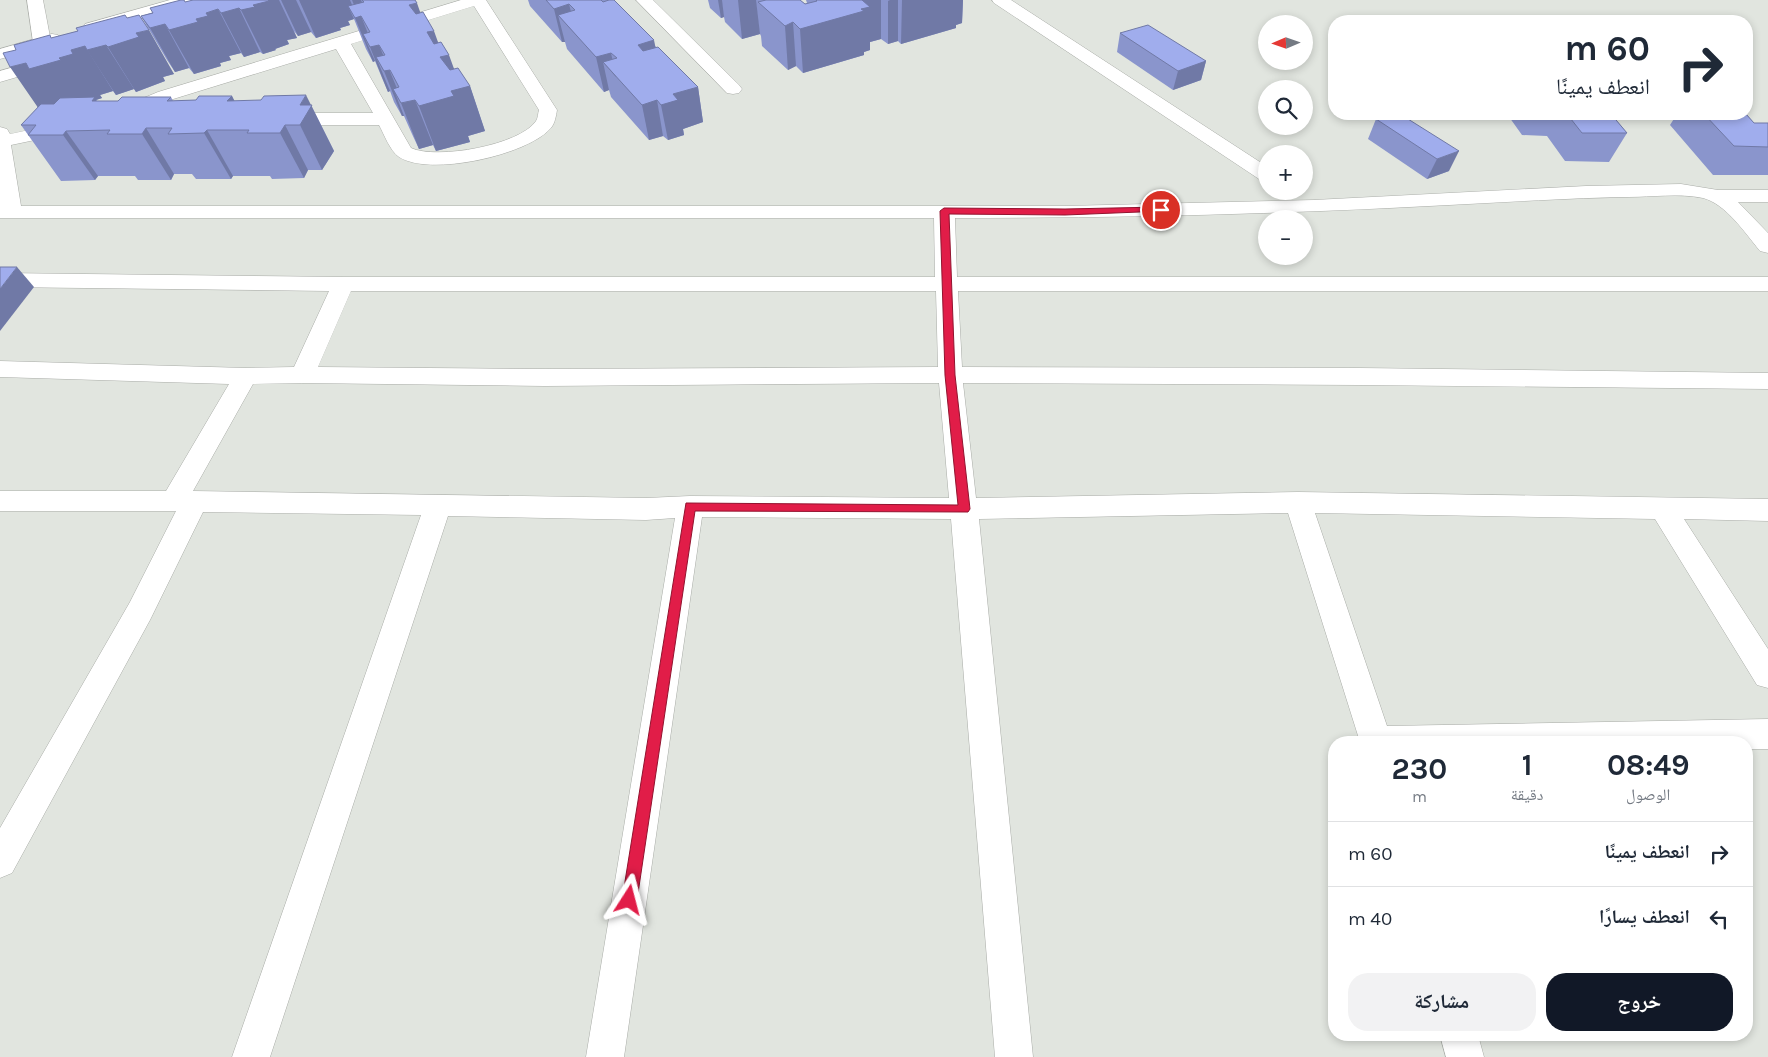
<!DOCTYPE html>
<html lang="ar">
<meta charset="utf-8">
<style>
:root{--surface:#fff;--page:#f2f2f3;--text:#1f2937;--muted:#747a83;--line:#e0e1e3;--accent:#111827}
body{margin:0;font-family:Karla,"Noto Naskh Arabic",sans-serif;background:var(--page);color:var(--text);direction:rtl;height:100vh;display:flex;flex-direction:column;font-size:19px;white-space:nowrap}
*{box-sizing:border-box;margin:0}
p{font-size:16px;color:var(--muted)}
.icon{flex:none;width:28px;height:28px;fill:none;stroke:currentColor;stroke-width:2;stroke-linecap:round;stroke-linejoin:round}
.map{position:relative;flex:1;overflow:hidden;direction:ltr}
.panel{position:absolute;left:1328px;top:736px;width:425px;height:305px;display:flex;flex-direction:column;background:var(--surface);border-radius:20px;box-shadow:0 2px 8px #0003;direction:rtl}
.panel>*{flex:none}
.top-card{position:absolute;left:1328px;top:15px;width:425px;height:105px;border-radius:20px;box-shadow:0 2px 8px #0003;direction:rtl;background:#fff;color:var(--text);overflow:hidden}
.needle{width:32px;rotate:268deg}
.fabs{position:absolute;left:1258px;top:15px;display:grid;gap:10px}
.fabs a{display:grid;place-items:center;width:55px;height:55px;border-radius:50%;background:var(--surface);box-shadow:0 2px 8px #0003;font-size:25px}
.pin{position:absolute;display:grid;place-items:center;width:42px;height:42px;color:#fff;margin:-21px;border:2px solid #fff;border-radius:50%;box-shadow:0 1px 5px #0007}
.me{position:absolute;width:55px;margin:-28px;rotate:9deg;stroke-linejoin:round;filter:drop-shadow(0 0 4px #0008)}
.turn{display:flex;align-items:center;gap:18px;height:105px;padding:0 20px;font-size:22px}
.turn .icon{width:65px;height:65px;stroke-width:2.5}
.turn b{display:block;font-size:35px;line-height:42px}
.eta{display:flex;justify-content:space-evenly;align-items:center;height:85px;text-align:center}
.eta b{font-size:30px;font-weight:700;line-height:35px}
.primary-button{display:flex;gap:10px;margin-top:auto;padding:10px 20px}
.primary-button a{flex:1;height:58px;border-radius:20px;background:var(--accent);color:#fff;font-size:20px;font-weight:700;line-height:58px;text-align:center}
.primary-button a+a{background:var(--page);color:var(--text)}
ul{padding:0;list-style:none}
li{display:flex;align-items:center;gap:15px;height:65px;padding:0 20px;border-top:1px solid var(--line)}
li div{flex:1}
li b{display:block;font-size:19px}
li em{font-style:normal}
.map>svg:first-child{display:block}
</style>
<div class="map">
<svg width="1768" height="1057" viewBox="0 0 1768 1057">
<rect width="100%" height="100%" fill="#e1e5df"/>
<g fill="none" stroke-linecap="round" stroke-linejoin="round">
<g stroke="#a9aca7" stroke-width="1">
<g id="street">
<path d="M27,0H43L51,42L48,46H36L33,42Z"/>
<path d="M461,0H486L557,110C556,116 555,123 551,128C528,155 430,177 399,157C390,151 384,134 379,125H281L274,123L272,119L274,115L281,113H373L336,49L170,100L136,115L129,117L122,115L120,111L122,107L158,92ZM474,6L539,110C538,113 538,118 536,121C520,145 437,160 411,148L351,44Z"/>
<path d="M636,0H653L739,85L742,89L739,93L733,94L727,93Z"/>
<path d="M992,0H1011L1266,166V181L1259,179L994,3Z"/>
<path d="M66,122L73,124L75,128L73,132L11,145L21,206H1065L1314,200L1586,186L1681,184L1718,190H1768V202H1738L1768,233V253L1760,251C1745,233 1726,204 1703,198C1679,193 1652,197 1628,197C1568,198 1509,202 1449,205C1284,214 1120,218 955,218L957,277H1768V291H958L962,367L1360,368L1768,373V389L1360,385L963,383L976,498L1298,492L1768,499V521L1684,519L1768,649V688L1757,685L1655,519L1315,513L1387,726L1768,719V749H1746V742H1360L1288,513L979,519L1033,1057H995L951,519L702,517L624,1057H586L675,518L646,520L448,516L270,1057H232L421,515L203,512L150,620L12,873L0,878V828L130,602L176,511H0V491H166L229,384L0,377V361L246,368L294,367L329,291L0,287V273L343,277H935L934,218H0V127L7,129L10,134ZM351,291H936L938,367L545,369L318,367ZM302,383L545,386L939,383L949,498L690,496L646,498L193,491L253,384Z"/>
<path d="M1440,1035H1478L1484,1057H1446Z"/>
</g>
</g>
<g stroke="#a9aca7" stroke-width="1">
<g id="secondary">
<path d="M170,0H196L194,3L91,33L85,32L83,28L85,24Z"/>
<path d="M52,34L58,35L60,39L58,43L0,59V49Z"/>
<path d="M49,57L55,58L58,62L55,66L0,82V71Z"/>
</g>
</g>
<use href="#street" fill="#fff" fill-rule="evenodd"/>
<use href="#secondary" fill="#fff" fill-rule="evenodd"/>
</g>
<g fill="#8a95cc">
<path d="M193,0H415L420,13L454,69L470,86L485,131L468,136L470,142L436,151L433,145L419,149L412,134L404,116H402L394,102L390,91L388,92L382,78L375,61L373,62L366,49L354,19L348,21L350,25L340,28L341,30L316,38L311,32L298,36L294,31L297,38L287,40L289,44L275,49L276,50L263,54L260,52L244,57L241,53L229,56L231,60L220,63L221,66L194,74L189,68L175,72L167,60L141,16Z"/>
<path d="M528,0H614L656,47L698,87L703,122L683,129L684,135L668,140L663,136L649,140L611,97L609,90L604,92L567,49L565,42H562L530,6Z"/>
<path d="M708,0H800L805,4L807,3L806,0H963L962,23L956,25V28L901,44L898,41L888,44L881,39L870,42V50L864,52V55L803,73L796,66L788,70L762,46L761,36L760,34L742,39L725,22L724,17L721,18L710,8Z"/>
<path d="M127,18L174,74L163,77L165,81L136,92L134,89L116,95L113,91L100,95L102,98L96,100L97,101H118L171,97L173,101L196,100L232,96L234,101L311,105L334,151L322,170H308L304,178L272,179L270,176H233L231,179H196L192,174H174L171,180H138L135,176H98L95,180L61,181L21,125L38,108L16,50L52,38Z"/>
<path d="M1120,33L1206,61L1201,80L1173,90L1117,52Z"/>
<path d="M1393,114L1449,171L1427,179L1368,139L1376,119Z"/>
<path d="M1507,114H1611L1627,133L1609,162L1565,161L1547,136L1522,135Z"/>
<path d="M1677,114H1746L1754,123H1768V175H1713L1670,125Z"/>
</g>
<g fill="#7079a6">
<path d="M267,0H279L297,38L287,40L289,44L275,49L276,50L263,54L241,10Z"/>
<path d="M281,0H296L311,32L298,36Z"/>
<path d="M299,0H350L357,17H359L352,0H361L369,19L361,16L373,46L379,45L403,103L415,100L433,145L419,149L401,103L394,90L404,116H402L384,71L376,57L390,91L388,92L370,47L363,34L375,61L373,62L355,18L348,6L354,19L348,21L350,25L340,28L341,30L316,38Z"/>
<path d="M718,0H722L724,17L721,18Z"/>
<path d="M738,0H756L760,34L742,39Z"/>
<path d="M862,0H881V39L870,42V50L864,52V55L803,73L800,29Z"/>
<path d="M890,0H898V41L888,44V1Z"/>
<path d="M902,0H963L962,23L956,25V28L901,44Z"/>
<path d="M417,3L432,47L409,5Z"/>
<path d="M569,4L577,36L558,15L565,42H562L554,9Z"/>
<path d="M239,8L260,52L244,57L221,13Z"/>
<path d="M218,9L241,53L229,56L231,60L220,63L221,66L194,74L169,30L196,19L206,13Z"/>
<path d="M793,22L796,66L788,70L785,26Z"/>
<path d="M165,24L189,68L175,72L150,28Z"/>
<path d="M149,30L174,74L163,77L165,81L136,92L108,47L136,33Z"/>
<path d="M434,31L443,56L449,55L461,88L470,86L485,131L468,136L470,142L436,151L419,106L427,32Z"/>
<path d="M1753,38L1746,48V42Z"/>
<path d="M654,40L661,75L638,45Z"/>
<path d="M106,45L134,89L116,95L87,50Z"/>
<path d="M85,46L113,91L100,95L102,98L96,100L119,134L92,101L41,112L10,67L26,63L64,56L71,50Z"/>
<path d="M611,53L616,77L603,62L609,90L604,92L596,57Z"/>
<path d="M1206,61L1201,80L1173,90L1178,71Z"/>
<path d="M698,87L703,122L683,129L684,135L668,140L661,105L673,94Z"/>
<path d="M306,95L334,151L322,170L300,125V105Z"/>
<path d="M232,96L251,133L227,101Z"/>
<path d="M657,100L663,136L649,140L642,105Z"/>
<path d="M285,125L308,170L304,178L280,133Z"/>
<path d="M146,128L174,174L171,180L142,134Z"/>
<path d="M207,130L233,176L231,179L204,133Z"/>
<path d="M66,131L98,176L95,180L63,135Z"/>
<path d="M1459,151L1449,171L1427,179L1437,159Z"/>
<path d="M17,267L34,287L0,331V289Z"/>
</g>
<g fill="#a0aded" stroke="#7079a6">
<path d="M181,0H184L185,2L193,0H268L269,1L253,5L255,7L241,10L239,8L221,13L218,9L206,13L208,16L196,19L198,22L169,30L165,24L150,28L141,16L153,13L150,8Z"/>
<path d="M362,0H415L417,3L409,5L416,14L423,12L434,31L427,32L434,44L441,42L449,55L440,57L450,70L458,68L470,86L451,91L454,96L419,106L415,100L401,103L393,89L399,87L390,70L384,71L376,57L385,55L379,45L370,47L363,34L370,32L361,16L355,18L348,6L364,2Z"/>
<path d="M546,0H601L603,2L609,0H614L654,40L638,45L643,51L658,47L698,87L673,94L678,100L661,105L657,100L642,105L603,62L617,58L611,53L596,57L558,15L575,10L569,4L554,9Z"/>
<path d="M766,0H800L805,4L817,1L816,0H864H862L870,7L861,9L864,11L800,29L793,22L785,26L758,2Z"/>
<path d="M125,15L127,18L139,15L149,30L136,33L139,37L108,47L106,45L87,50L85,46L71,50L73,54L59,58L61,60L29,69L26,63L10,67L3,53L16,50L14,45L50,35L51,38L78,31L76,28Z"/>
<path d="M1417,20L1535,21H1536H1418Z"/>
<path d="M1148,25L1206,61L1178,71L1120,33Z"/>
<path d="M1746,36L1753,38L1746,42Z"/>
<path d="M306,95L300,105H312L300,125H285L280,133H247L249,130H207L204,133L168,134L172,128H146L142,134H107L110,130L66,131L63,135H28L36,125H21L41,104H54L60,98L95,97L92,101H118L122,97H171L167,101L196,100L199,96H232L227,101L261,100L264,96Z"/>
<path d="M1393,114H1400L1459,151L1437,159L1376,119Z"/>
<path d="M1567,114H1611L1627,133H1582Z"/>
<path d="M1704,114H1746L1754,123H1768V147L1734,146Z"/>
<path d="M0,267H17L0,289Z"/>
</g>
<path fill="#e11d48" stroke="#92132f" d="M1161,207L1165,210L1164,211L1065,215L949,214L955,375L970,509L968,512L695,511L637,900L634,905L629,907L624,905L622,900L686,503L958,505L945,375L940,211L944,208L1065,209Z"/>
</svg>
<div class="fabs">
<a><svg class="needle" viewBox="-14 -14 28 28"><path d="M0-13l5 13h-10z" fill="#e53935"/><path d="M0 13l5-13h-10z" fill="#747a83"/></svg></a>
<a><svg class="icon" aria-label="search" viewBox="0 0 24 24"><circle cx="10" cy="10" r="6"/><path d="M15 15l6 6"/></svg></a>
<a>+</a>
<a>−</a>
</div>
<div class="pin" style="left:1161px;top:210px;background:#d93025"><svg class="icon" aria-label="arrive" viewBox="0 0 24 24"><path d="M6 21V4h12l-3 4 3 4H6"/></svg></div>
<svg class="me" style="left:629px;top:900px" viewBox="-20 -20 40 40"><path d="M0-17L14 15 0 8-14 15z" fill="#e11d48" stroke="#fff" stroke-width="4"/></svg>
<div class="top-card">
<div class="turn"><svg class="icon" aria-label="right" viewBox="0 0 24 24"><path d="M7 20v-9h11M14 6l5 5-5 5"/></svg><div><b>60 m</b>انعطف يمينًا</div></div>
</div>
<section class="panel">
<div class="eta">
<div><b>08:49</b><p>الوصول</p></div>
<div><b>1</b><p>دقيقة</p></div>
<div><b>230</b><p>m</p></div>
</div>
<ul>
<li><svg class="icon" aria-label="right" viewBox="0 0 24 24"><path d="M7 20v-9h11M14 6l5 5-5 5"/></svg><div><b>انعطف يمينًا</b></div><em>60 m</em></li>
<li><svg class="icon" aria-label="left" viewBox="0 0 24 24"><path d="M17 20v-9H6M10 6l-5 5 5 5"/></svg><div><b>انعطف يسارًا</b></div><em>40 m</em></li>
</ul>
<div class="primary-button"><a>خروج</a><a>مشاركة</a></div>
</section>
</div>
